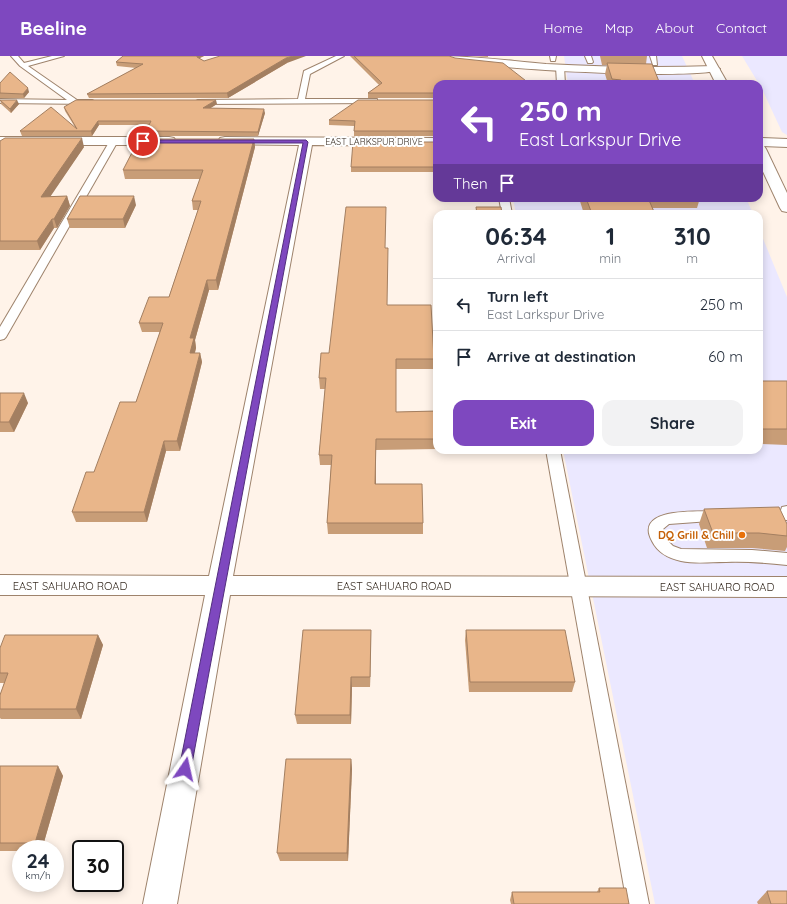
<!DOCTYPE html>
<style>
:root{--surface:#fff;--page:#f2f2f3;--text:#1f2937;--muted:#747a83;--line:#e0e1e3;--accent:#7e48bf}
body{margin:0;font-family:Quicksand,sans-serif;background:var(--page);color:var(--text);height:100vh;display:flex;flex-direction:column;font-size:15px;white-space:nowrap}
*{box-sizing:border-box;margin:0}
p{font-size:13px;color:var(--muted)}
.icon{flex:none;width:22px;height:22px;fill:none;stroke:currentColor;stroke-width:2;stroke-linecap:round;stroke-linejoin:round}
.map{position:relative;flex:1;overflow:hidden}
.details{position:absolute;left:433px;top:154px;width:330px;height:244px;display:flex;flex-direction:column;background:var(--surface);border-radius:12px;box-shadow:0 2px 10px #0003}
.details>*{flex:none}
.hud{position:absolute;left:433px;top:24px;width:330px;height:122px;border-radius:12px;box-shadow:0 2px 10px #0003;background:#7e48bf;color:#fff;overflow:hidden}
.speed{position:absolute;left:12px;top:784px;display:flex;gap:8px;font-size:20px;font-weight:700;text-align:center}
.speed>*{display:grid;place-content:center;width:52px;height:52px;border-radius:50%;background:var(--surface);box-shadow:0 2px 10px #0003;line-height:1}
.speed small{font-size:10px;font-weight:400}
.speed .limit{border:2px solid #111;border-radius:6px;background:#fff;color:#111}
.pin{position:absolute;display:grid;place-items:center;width:34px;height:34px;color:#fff;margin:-17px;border:2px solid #fff;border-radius:50%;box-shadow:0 1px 4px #0007}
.me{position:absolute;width:44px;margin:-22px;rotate:11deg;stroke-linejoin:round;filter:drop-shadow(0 0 3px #0008)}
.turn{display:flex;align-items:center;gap:14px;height:84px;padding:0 20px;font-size:18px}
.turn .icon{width:52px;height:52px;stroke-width:2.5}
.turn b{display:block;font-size:28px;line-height:34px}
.then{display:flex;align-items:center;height:38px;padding:0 20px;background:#0003;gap:8px;font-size:15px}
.eta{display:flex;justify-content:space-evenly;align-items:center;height:68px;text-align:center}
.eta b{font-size:24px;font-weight:700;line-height:28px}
.primary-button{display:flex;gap:8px;margin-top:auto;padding:8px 20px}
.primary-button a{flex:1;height:46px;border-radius:12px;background:var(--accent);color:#fff;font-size:16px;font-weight:700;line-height:46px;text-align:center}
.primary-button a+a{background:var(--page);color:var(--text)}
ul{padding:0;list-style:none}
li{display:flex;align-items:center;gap:12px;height:52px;padding:0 20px;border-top:1px solid var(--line)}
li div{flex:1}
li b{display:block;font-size:15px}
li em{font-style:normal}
header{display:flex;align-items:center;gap:24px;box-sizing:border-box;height:56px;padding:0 20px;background:var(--accent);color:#fff}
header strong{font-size:19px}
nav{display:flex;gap:22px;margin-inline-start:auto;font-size:14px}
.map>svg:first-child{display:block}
</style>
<header>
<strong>Beeline</strong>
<nav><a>Home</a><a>Map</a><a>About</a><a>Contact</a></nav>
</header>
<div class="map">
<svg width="787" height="848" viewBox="0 0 787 848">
<rect width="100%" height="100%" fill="#fff3e9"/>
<g fill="#ebe8ff">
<path d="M564,0H682L695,28H568Z"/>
<path d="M742,0H787V79L782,76L762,33Z"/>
<path d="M513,142H746L753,158H516Z"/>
<path d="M759,173L787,241V848H655L563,394H759Z"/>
</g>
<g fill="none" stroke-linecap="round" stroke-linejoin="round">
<g stroke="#9e836c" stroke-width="2">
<g id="lane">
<path d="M11,0H18L24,7L52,0H64L28,10L77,44H92L96,46L92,48L0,47V43L67,44L20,10Z"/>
<path d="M336,0H344L310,18L305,43H377V47L198,48L194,46L198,44L298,43L304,15Z"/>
<path d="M550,0H556L555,5H551Z"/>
<path d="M585,0H591L593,6L592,7H588Z"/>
<path d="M650,0H656L657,9H653Z"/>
<path d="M560,9L564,11L565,28H557L556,11Z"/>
<path d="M111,83H114L118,85L6,281L4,283L0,284V271Z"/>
<path d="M499,142H509L512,158H502Z"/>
<path d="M546,394H560L649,848H627Z"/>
<path d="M787,450V464H764L759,463L757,459L759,455L781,454L782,451Z"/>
<path d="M719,455L724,456L726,460L724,464L669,468L663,473L666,483L673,490L681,493L752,494L787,497V509C767,507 747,505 726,506C711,506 695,508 681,505C668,502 658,497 652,485C633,450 700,456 719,455Z"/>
</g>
</g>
<g stroke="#9e836c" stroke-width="2">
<g id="street">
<path d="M440,0C475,0 510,5 546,8C602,11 658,12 714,10L720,13C711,25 450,13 440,0Z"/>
<path d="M0,81H169L174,82L176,85L174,88L169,89H0Z"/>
<path d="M225,81L437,82V90L312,89L233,520L787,521V541L230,539L177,848H143L205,539H0V519L209,520L299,89L220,88L218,85L220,82Z"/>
<path d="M759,82L787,83V91L759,90Z"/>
</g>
</g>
<g stroke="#9e836c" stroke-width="2">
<g id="primary">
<path d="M702,0H712L728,28H716Z"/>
<path d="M759,89L764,90L766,93L787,137V156L782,155L780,152L759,107Z"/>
</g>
</g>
<use href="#lane" fill="#fff" fill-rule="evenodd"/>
<use href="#street" fill="#fff" fill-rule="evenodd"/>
<use href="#primary" fill="#fff" fill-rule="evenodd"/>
</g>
<g fill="#c89d77">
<path d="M123,0H204L199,2L204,5L287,7L228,42H89L87,38L136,12L117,10L116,6Z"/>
<path d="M350,0H449L437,28V42H368V37L379,29Z"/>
<path d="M469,0H488V1Z"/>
<path d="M600,0H647L646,8L660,28H608L605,18L607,9H602Z"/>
<path d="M0,27L29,36L24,42H0Z"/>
<path d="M0,44L19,48L11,57L1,48Z"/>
<path d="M437,44V80H354V70L329,69V64Z"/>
<path d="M217,48L210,52L265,57L258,80H147L146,75L149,69H99L92,80H22L20,75L75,71L65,55L64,51Z"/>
<path d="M254,83L255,91L218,234H209L195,284L196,292L195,297H200L202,306L180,395H166L147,466H76L72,456L94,416L136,346L160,276H142L139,267L169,241L198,154H193L192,145L200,123H125L123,114Z"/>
<path d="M0,85L84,91L50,140H67L70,150L57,172H54L40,194H0Z"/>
<path d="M437,86V116H351V111Z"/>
<path d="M579,142H700L697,152H652L655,158H584Z"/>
<path d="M136,149L125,172H70L67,163Z"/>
<path d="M385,192L387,249L434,303L433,313H396V356L437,355V393L376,394V428L423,467V478H328L327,467L331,409H320L319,399L325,333H320L319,322L329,297Z"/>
<path d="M759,325H787V389L759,388Z"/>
<path d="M0,337L28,347L14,376H0Z"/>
<path d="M704,453L787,468V491L785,495L752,492H707L699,468Z"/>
<path d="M371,574L370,631H352L351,668H297L295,659Z"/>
<path d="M466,574L575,626L572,636H469L465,584Z"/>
<path d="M98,579L103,589L81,663H1L0,662V639L4,627H0V592Z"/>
<path d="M351,703L352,713L348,805H280L277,797Z"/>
<path d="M0,710H58L63,720L42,793H21V795H0Z"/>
<path d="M599,832L629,848H511L510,844L512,836H597Z"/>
<path d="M767,835L787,848H758L757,846Z"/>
</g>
<g fill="#a37f61">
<path d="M197,0H204L200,2L198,5Z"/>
<path d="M293,0H306L287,7L228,42L227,37L286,2Z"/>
<path d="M28,32L29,36L24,42L23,38Z"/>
<path d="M17,44L19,48L11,57L10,53Z"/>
<path d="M216,44L217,48L203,57V52Z"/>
<path d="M264,53L265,57L258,80V76Z"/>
<path d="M98,65L99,69L92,80L91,75Z"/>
<path d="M82,82L84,91L44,150L41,141Z"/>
<path d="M254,83L255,91L218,234L216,224Z"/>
<path d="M67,140L70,150L57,172L54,163Z"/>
<path d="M134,140L136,149L125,172L123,163Z"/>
<path d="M52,163L54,172L40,194L37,185Z"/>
<path d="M207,224L209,234L195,284L196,292L192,306L190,297V282Z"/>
<path d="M200,297L202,306L180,395L177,385Z"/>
<path d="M24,337L28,347L14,376L9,366Z"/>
<path d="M376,383V439L375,428Z"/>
<path d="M164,385L166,395L147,466L144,456Z"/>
<path d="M371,574V584L370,631V621Z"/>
<path d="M98,579L103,589L81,663L76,653Z"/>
<path d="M351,621L352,631L351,668L350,659Z"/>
<path d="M351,703L352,713L348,805L347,797Z"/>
<path d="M58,710L63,720L42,793H39L35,787Z"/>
</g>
<g fill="#e9b68a" stroke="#a37f61">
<path d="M123,0H197V1L204,5L220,0H293L286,2L227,37L87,38L143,8L116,6Z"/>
<path d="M354,0H449L455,2L503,7L530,28H437V37H368L382,27Z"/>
<path d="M607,7L652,8L660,28H622L621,24L612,23Z"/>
<path d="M10,16L28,32L23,38L0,37V27Z"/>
<path d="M0,44H17L10,53Z"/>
<path d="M76,44H216L203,52L264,53L258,76L146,75L151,65H98L91,75H20L51,51L77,73L64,51Z"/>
<path d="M358,44H437V75H354L355,65L329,64Z"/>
<path d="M5,82H82L41,141L67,140L54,163H52L37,185H0V85Z"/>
<path d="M139,83H254L216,224H207L190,282H194L190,297H200L177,385H164L144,456H72L86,416H94L120,346H136L163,267H139L149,241H169L201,145H192L203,114H123Z"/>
<path d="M353,86H437V111H351Z"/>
<path d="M80,140H134L123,163H67Z"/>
<path d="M586,142H648L655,158H592Z"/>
<path d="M346,151H386L385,192H388L387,249H431L434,303H396V356L437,355V383H376L375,428H422L423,467H327L332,399H319L326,322H319L321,297H329Z"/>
<path d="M476,151H501L502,158H477Z"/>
<rect x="759" y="325" width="28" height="48"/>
<path d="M0,337H24L9,366H0Z"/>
<path d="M779,451L787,468V480L759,477H713L704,453Z"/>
<path d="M303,574H371L370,621H351L350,659H295Z"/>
<path d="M466,574H565L575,626H470Z"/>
<path d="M5,579H98L76,653H0V639L8,617H0V592Z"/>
<path d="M286,703H351L347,797H277Z"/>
<path d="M0,710H58L35,787H0Z"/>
<path d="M599,832H626L629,848H514L512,836H600Z"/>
<path d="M767,835H787V848H771Z"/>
</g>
<path fill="#7e48bf" stroke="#522f7c" d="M141,84H306L308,86L191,713L189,717L185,718L181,717L179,713L303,87H143L141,85Z"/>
<circle fill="#e8710a" stroke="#fff" stroke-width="1.5" cx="742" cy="479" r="4"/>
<g text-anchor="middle" stroke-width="4" stroke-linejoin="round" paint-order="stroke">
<g font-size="9" fill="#382d23" stroke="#fff">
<text x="374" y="89">EAST LARKSPUR DRIVE</text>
</g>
<g font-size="11" font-weight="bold" fill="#c56008" stroke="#fff" text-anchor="end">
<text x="734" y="483">DQ Grill &amp; Chill</text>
</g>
<g font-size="11" fill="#382d23" stroke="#fff">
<text x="70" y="534">EAST SAHUARO ROAD</text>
<text x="394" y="534">EAST SAHUARO ROAD</text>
<text x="717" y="535">EAST SAHUARO ROAD</text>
</g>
</g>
</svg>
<div class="speed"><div>24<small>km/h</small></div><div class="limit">30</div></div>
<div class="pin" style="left:143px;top:85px;background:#d93025"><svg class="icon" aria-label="arrive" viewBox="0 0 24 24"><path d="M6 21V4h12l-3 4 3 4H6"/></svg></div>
<svg class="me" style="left:185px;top:713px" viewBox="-20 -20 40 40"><path d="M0-17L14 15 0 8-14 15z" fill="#7e48bf" stroke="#fff" stroke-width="4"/></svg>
<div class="hud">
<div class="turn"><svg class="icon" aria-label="left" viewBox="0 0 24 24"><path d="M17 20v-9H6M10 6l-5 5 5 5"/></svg><div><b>250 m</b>East Larkspur Drive</div></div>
<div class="then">Then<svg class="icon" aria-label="arrive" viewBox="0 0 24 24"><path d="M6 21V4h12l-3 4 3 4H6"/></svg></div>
</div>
<section class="details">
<div class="eta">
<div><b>06:34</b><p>Arrival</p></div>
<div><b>1</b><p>min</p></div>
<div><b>310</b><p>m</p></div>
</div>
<ul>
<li><svg class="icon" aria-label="left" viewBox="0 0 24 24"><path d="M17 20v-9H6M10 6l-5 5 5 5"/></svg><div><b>Turn left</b><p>East Larkspur Drive</p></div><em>250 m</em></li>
<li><svg class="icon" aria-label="arrive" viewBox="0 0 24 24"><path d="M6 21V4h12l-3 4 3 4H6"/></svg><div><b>Arrive at destination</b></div><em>60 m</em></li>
</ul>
<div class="primary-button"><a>Exit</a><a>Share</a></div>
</section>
</div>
